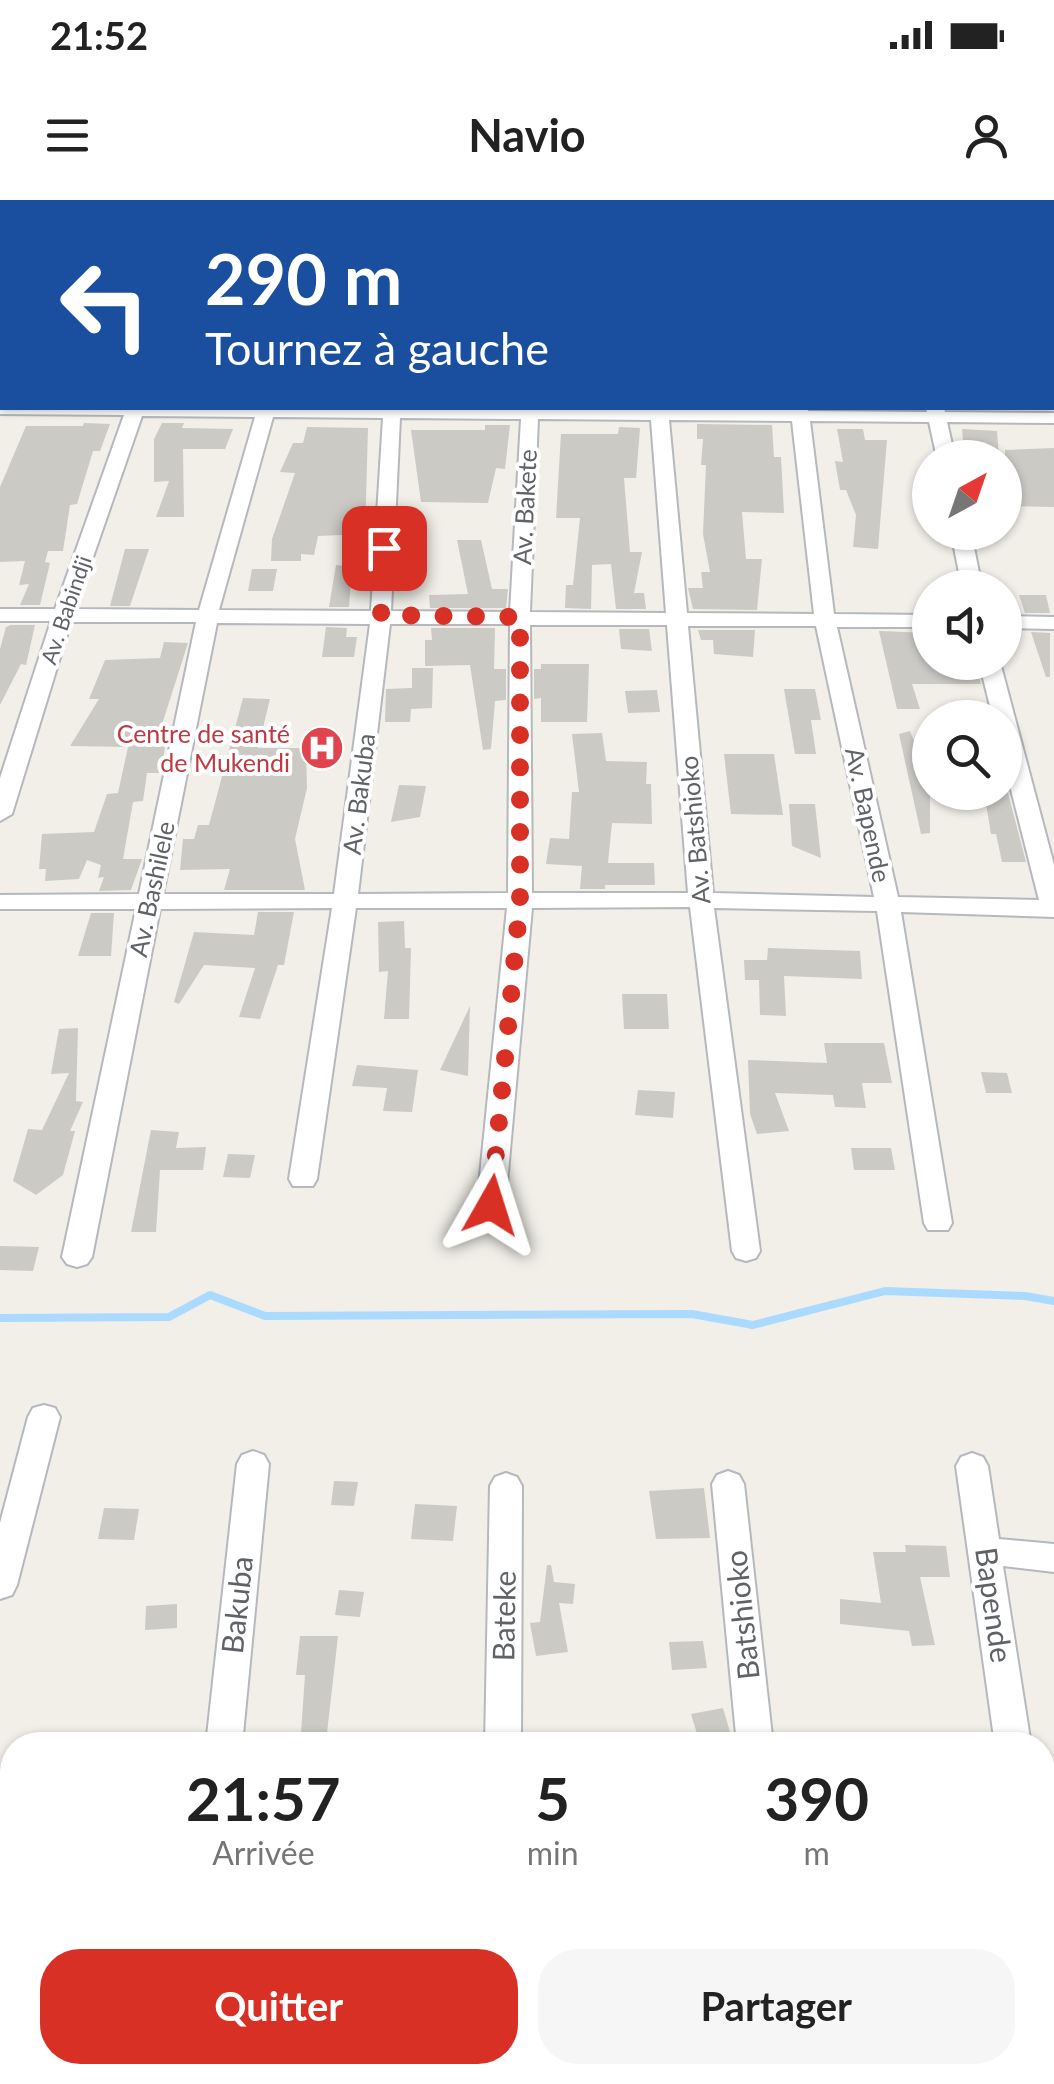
<!DOCTYPE html>
<html lang="fr">
<meta charset="utf-8">
<style>
:root{--surface:#fff;--page:#f6f6f6;--text:#222;--muted:#767676;--accent:#d93025}
body{margin:0;font-family:Lato,sans-serif;background:var(--page);color:var(--text);height:100vh;display:flex;flex-direction:column;font-size:38px;white-space:nowrap}
*{box-sizing:border-box;margin:0}
p{font-size:32px;color:var(--muted)}
.icon{flex:none;width:55px;height:55px;fill:none;stroke:currentColor;stroke-width:2;stroke-linecap:round;stroke-linejoin:round}
.map{position:relative;flex:1;overflow:hidden}
.panel{position:absolute;left:0px;top:1532px;width:1055px;height:352px;display:flex;flex-direction:column;background:var(--surface);border-radius:40px 40px 0 0;box-shadow:0 2px 8px #0004}
.panel>*{flex:none}
.top-card{position:absolute;left:0px;top:0px;width:1055px;height:210px;box-shadow:0 2px 8px #0004;background:#1a4fa0;color:#fff;overflow:hidden}
.needle{width:65px;rotate:40deg}
.buttons{position:absolute;left:912px;top:240px;display:grid;gap:20px}
.buttons a{display:grid;place-items:center;width:110px;height:110px;border-radius:50%;background:var(--surface);box-shadow:0 2px 8px #0004;font-size:50px}
.pin{position:absolute;display:grid;place-items:center;width:85px;height:85px;color:#fff;margin:-42px;border-radius:20px;box-shadow:0 5px 15px #0006}
.me{position:absolute;width:110px;margin:-55px;rotate:6deg;stroke-linejoin:round;filter:drop-shadow(0 0 8px #0008)}
.turn{display:flex;align-items:center;gap:35px;height:210px;padding:0 40px;font-size:45px}
.turn .icon{width:130px;height:130px;stroke-width:2.5}
.turn b{display:block;font-size:70px;line-height:85px}
.eta{display:flex;justify-content:space-evenly;align-items:center;height:170px;text-align:center}
.eta b{font-size:60px;font-weight:700;line-height:70px}
.cta{display:flex;gap:20px;margin-top:auto;padding:20px 40px}
.cta a{flex:1;height:115px;border-radius:40px;background:var(--accent);color:#fff;font-size:40px;font-weight:700;line-height:115px;text-align:center}
.cta a+a{background:var(--page);color:var(--text)}
.status{display:flex;justify-content:space-between;align-items:center;height:70px;padding:0 50px;background:var(--surface);direction:ltr}
.status svg{height:28px;fill:currentColor}
header{display:flex;justify-content:space-between;align-items:center;height:130px;padding:0 40px;background:var(--surface);font-size:45px;font-weight:700}
.map>svg:first-child{display:block}
</style>
<div class="status"><b>21:52</b><svg viewBox="0 0 49 12"><path d="M0 12V9h3v3zM5 12V6h3v6zM10 12V3h3v9zM15 12V0h3v12zM26 1h20v11H26zM47 4h2v5h-2z"/></svg></div>
<header><svg class="icon" aria-label="menu" viewBox="0 0 24 24"><path d="M4 6h16M4 12h16M4 18h16"/></svg>Navio<svg class="icon" aria-label="person" viewBox="0 0 24 24"><circle cx="12" cy="8" r="4"/><path d="M4 21q1-7 8-7t8 7"/></svg></header>
<div class="map">
<svg width="1054" height="1884" viewBox="0 0 1054 1884">
<rect width="100%" height="100%" fill="#f1efe8"/>
<g fill="none" stroke-linecap="round" stroke-linejoin="round">
<path stroke="#aadaff" stroke-width="8" d="M0,1118L169,1117L210,1095L265,1116L692,1114L753,1125L885,1091L1025,1096L1054,1101"/>
</g>
<g fill="#cccac5">
<path d="M84,223L110,224L100,251H93L77,304L70,305L63,351H48L45,362L50,363L40,405H20L29,384L19,385L25,361L0,362V287L26,226H83Z"/>
<path d="M162,223H184L182,228L233,229L225,249H183L184,317H156L169,281L154,282V239Z"/>
<path d="M697,224L772,225L774,257H781L784,313L742,312L746,359H762L757,410L693,409L688,388H703L701,372H710L703,334L706,265H701L703,239H697Z"/>
<path d="M485,225H510L505,269L496,268L488,303L421,302L411,230H485Z"/>
<path d="M307,227L368,228L365,334L318,336L314,355L301,354V361H271L272,339L295,273L280,272L293,243H303Z"/>
<path d="M619,227L640,228L636,278H624L630,352H642L634,393H644L646,409H616L611,364L592,365L591,409L565,408L566,385H573L580,318H556L561,234H618Z"/>
<path d="M837,229H863L865,240H887L878,349L853,347L856,315L846,290H840L835,261L843,262Z"/>
<path d="M962,229L997,231L999,258H972L971,253L964,252Z"/>
<path d="M1054,248V307L1005,306V250Z"/>
<path d="M457,340H481L492,389H508L506,408H430L429,395L468,394Z"/>
<path d="M125,349H149L130,406H110Z"/>
<path d="M336,365L352,367L349,407H329Z"/>
<path d="M252,369H277L273,391H248Z"/>
<path d="M1019,395H1046L1050,413H1025Z"/>
<path d="M11,425H35L26,465L21,464L0,505V449L6,427Z"/>
<path d="M326,427L347,428L346,437H357L354,457H322Z"/>
<path d="M431,428H495L494,469H506V500L495,501L491,549L483,550L470,465L425,466V440H432Z"/>
<path d="M619,429H649L652,451L621,449Z"/>
<path d="M698,430H755L753,457L714,454L713,440H701Z"/>
<path d="M879,431L930,433V462H975L981,484H912L920,509H897Z"/>
<path d="M1031,432L1050,433V477H1046Z"/>
<path d="M164,442L188,443L157,540H166L161,573H147L143,601L133,602L123,659H142L131,690L99,691L104,677L98,678L101,665L87,660L79,679L45,681L46,669H39L42,634L94,632L107,594L118,593L128,547L70,546L99,499H89L105,460L160,458Z"/>
<path d="M541,464H589L587,522H541V498L534,499V469H541Z"/>
<path d="M412,468H433L432,508L411,509L410,522H385L386,489L412,488Z"/>
<path d="M784,489H815L821,520H811L816,554H795Z"/>
<path d="M657,490L660,512L628,513L625,491Z"/>
<path d="M243,498L270,499L258,548H306L307,588L295,639L305,690H224L230,669L180,670L183,639H194L198,625H209Z"/>
<path d="M910,531L930,580V633L921,634L899,534Z"/>
<path d="M602,533L606,561L647,562L646,584H651L652,624L612,623L608,663H654L655,685H605V689H580L582,666L546,664L550,638L569,639L572,592H579L572,534Z"/>
<path d="M724,554H774L783,615L731,614Z"/>
<path d="M399,585L426,586L420,617L391,622Z"/>
<path d="M984,592L1008,593L1026,662H1002L996,634H991Z"/>
<path d="M789,604H815L821,658L792,646Z"/>
<path d="M258,712H294L284,765H278L260,819L239,817L255,768L204,765L179,804L174,802L194,732L254,735Z"/>
<path d="M91,713H114L111,756H78Z"/>
<path d="M404,721L405,748H411L409,819H384L388,771L379,772L378,722Z"/>
<path d="M768,748L860,751L862,779L784,776L786,816L760,815L759,780H745L744,760H767Z"/>
<path d="M622,794H667L669,829H624Z"/>
<path d="M470,806L468,876L440,870Z"/>
<path d="M78,828L76,901L83,902L70,931H75L63,975L36,995L13,981L28,929L42,930L69,873L51,874L59,829Z"/>
<path d="M824,843H884L892,883H862L866,908L835,907L833,895L775,893L789,931L757,934L750,914L748,860L827,863Z"/>
<path d="M357,865L418,870L412,912L383,911L387,888L352,886Z"/>
<path d="M981,872L1007,873L1012,893H986Z"/>
<path d="M638,890L675,892L673,918L635,915Z"/>
<path d="M151,930L179,932L176,948L206,947L203,970H160L156,1032H131Z"/>
<path d="M851,948H891L895,970H854Z"/>
<path d="M228,954L255,955L250,978L223,977Z"/>
<path d="M0,1046L39,1047L33,1071L0,1070Z"/>
<path d="M334,1281L358,1282L354,1306L331,1305Z"/>
<path d="M704,1288L710,1338L656,1339L649,1291Z"/>
<path d="M415,1304L457,1306L453,1341L411,1339Z"/>
<path d="M104,1308L139,1309L134,1340L98,1339Z"/>
<path d="M905,1345L946,1346L950,1377H920L935,1445L912,1446L909,1431L840,1424V1399L881,1403L873,1352H906Z"/>
<path d="M547,1365H551L554,1382L575,1384L573,1404L559,1403L568,1452L536,1456L530,1423L540,1422Z"/>
<path d="M339,1390L364,1392L360,1417L335,1415Z"/>
<path d="M177,1404V1428L145,1430L146,1406Z"/>
<path d="M300,1436H338L327,1533H301L305,1475H296Z"/>
<path d="M703,1441L707,1468L672,1470L669,1442Z"/>
<path d="M723,1508L730,1532L698,1537L691,1514Z"/>
</g>
<g fill="none" stroke-linecap="round" stroke-linejoin="round">
<g stroke="#b5b8bc" stroke-width="4">
<g id="minor">
<path d="M85,0H101V2H86Z"/>
<path d="M312,0H328V2H313Z"/>
<path d="M422,0H438V2H423Z"/>
<path d="M536,0H552V2H537Z"/>
<path d="M632,0H648L649,2H634Z"/>
<path d="M762,0H778L779,2H764Z"/>
<path d="M866,0H882L883,2H868Z"/>
<rect x="1052" y="170" width="2" height="14"/>
<path d="M0,204L2,208H808V211L927,212L926,208H944L945,212L1054,213V223L947,222L955,258H937L929,222L810,221L834,414L930,415V427H837L898,697L1039,700L1005,566V518H993L979,462H1000L1054,665V717L901,712L952,1023L948,1030H928L924,1023L877,711L714,708L760,1051L756,1058L746,1061L736,1058L732,1051L690,707L532,708L505,1005L501,1012H481L477,1005L507,708H356L317,979L313,986H293L289,979L332,708L160,709L92,1057L87,1064L77,1067L67,1064L62,1057L136,709H0V695L139,694L196,422H71L12,614L0,621V578L51,421H0V409H55L124,215L0,214ZM142,216L255,217L199,410L75,409ZM273,217L383,218L371,411L219,410ZM400,218L521,219L510,412L391,411ZM538,219L651,220L666,413L530,412ZM669,220L792,221L814,414L687,413ZM217,423L370,424L334,694H163ZM390,424H510L508,693L358,694ZM530,425H667L688,693H532ZM688,426H816L874,697L713,693Z"/>
<path d="M951,332H971L982,388H962Z"/>
<path d="M1005,416L1054,417V429L1005,428Z"/>
<path d="M44,1205L55,1208L60,1217L17,1385L12,1395L0,1399V1323L28,1217L33,1208Z"/>
<path d="M253,1251L264,1255L269,1264L242,1545H206L237,1264L242,1255Z"/>
<path d="M972,1253L983,1257L988,1266L999,1339L1054,1344V1372L1003,1366L1031,1545H995L956,1266L961,1257Z"/>
<path d="M728,1271L739,1275L744,1284L773,1545H737L712,1284L717,1275Z"/>
<path d="M506,1273L517,1277L522,1286L521,1545H485L490,1286L495,1277Z"/>
<path d="M1042,1725L1054,1730V1840L1042,1835Z"/>
<path d="M170,1872H210L209,1884H169Z"/>
<path d="M478,1872H518L517,1884H477Z"/>
<path d="M758,1872H798L799,1884H759Z"/>
</g>
</g>
<g stroke="#f9ab00" stroke-width="5">
<g id="trunk">
<rect x="1052" y="37" width="2" height="16"/>
<rect x="0" y="40" width="2" height="16"/>
</g>
</g>
<use href="#minor" fill="#fff" fill-rule="evenodd"/>
<use href="#trunk" fill="#feeaa1" fill-rule="evenodd"/>
</g>
<g fill="none" stroke-linecap="round" stroke-linejoin="round">
<path stroke="#d93025" stroke-width="18" stroke-dasharray="0 32.4" d="M384,348L381,415L520,417V702L491,1005"/>
</g>
<defs>
<g id="hospital-disc" transform="scale(2.25)"><circle r="9.5" fill="#e0444e" stroke="#fff"/><path d="M-5-5h3v3.5h4V-5h3V5h-3V1.5h-4V5h-3Z" fill="#fff"/></g>
</defs>
<g fill-rule="evenodd">
<use href="#hospital-disc" x="322" y="548"/>
</g>
<g text-anchor="middle" stroke-width="8" stroke-linejoin="round" paint-order="stroke">
<g font-size="22" fill="#5f6368" stroke="#fff">
<text transform="translate(66 410) rotate(-71)" y="8">Av. Babindji</text>
</g>
<g font-size="25" fill="#5f6368" stroke="#fff">
<text transform="translate(525 307) rotate(-87)" y="9">Av. Bakete</text>
<text transform="translate(359 594) rotate(-83)" y="9">Av. Bakuba</text>
<text transform="translate(868 615) rotate(78)" y="9">Av. Bapende</text>
<text transform="translate(695 630) rotate(-95)" y="9">Av. Batshioko</text>
<text transform="translate(152 689) rotate(-78)" y="9">Av. Bashilele</text>
</g>
<g font-size="25" fill="#be3a42" stroke="#fff" text-anchor="end">
<text x="290" y="543">Centre de santé<tspan x="290" dy="29">de Mukendi</tspan></text>
</g>
<g font-size="30" fill="#5f6368" stroke="#fff">
<text transform="translate(238 1405) rotate(-84)" y="10">Bakuba</text>
<text transform="translate(993 1405) rotate(82)" y="10">Bapende</text>
<text transform="translate(743 1415) rotate(-96)" y="10">Batshioko</text>
<text transform="translate(505 1416) rotate(-89)" y="10">Bateke</text>
</g>
</g>
</svg>
<div class="buttons">
<a><svg class="needle" viewBox="-14 -14 28 28"><path d="M0-13l5 13h-10z" fill="#e53935"/><path d="M0 13l5-13h-10z" fill="#767676"/></svg></a>
<a><svg class="icon" aria-label="sound" viewBox="0 0 24 24"><path d="M4 9h4l5-4v14l-5-4H4zM17 9q2 3 0 6"/></svg></a>
<a><svg class="icon" aria-label="search" viewBox="0 0 24 24"><circle cx="10" cy="10" r="6"/><path d="M15 15l6 6"/></svg></a>
</div>
<div class="pin" style="left:384px;top:348px;background:#d93025"><svg class="icon" aria-label="arrive" viewBox="0 0 24 24"><path d="M6 21V4h12l-3 4 3 4H6"/></svg></div>
<svg class="me" style="left:491px;top:1005px" viewBox="-20 -20 40 40"><path d="M0-17L14 15 0 8-14 15z" fill="#d93025" stroke="#fff" stroke-width="4"/></svg>
<div class="top-card">
<div class="turn"><svg class="icon" aria-label="left" viewBox="0 0 24 24"><path d="M17 20v-9H6M10 6l-5 5 5 5"/></svg><div><b>290 m</b>Tournez à gauche</div></div>
</div>
<section class="panel">
<div class="eta">
<div><b>21:57</b><p>Arrivée</p></div>
<div><b>5</b><p>min</p></div>
<div><b>390</b><p>m</p></div>
</div>
<div class="cta"><a>Quitter</a><a>Partager</a></div>
</section>
</div>
